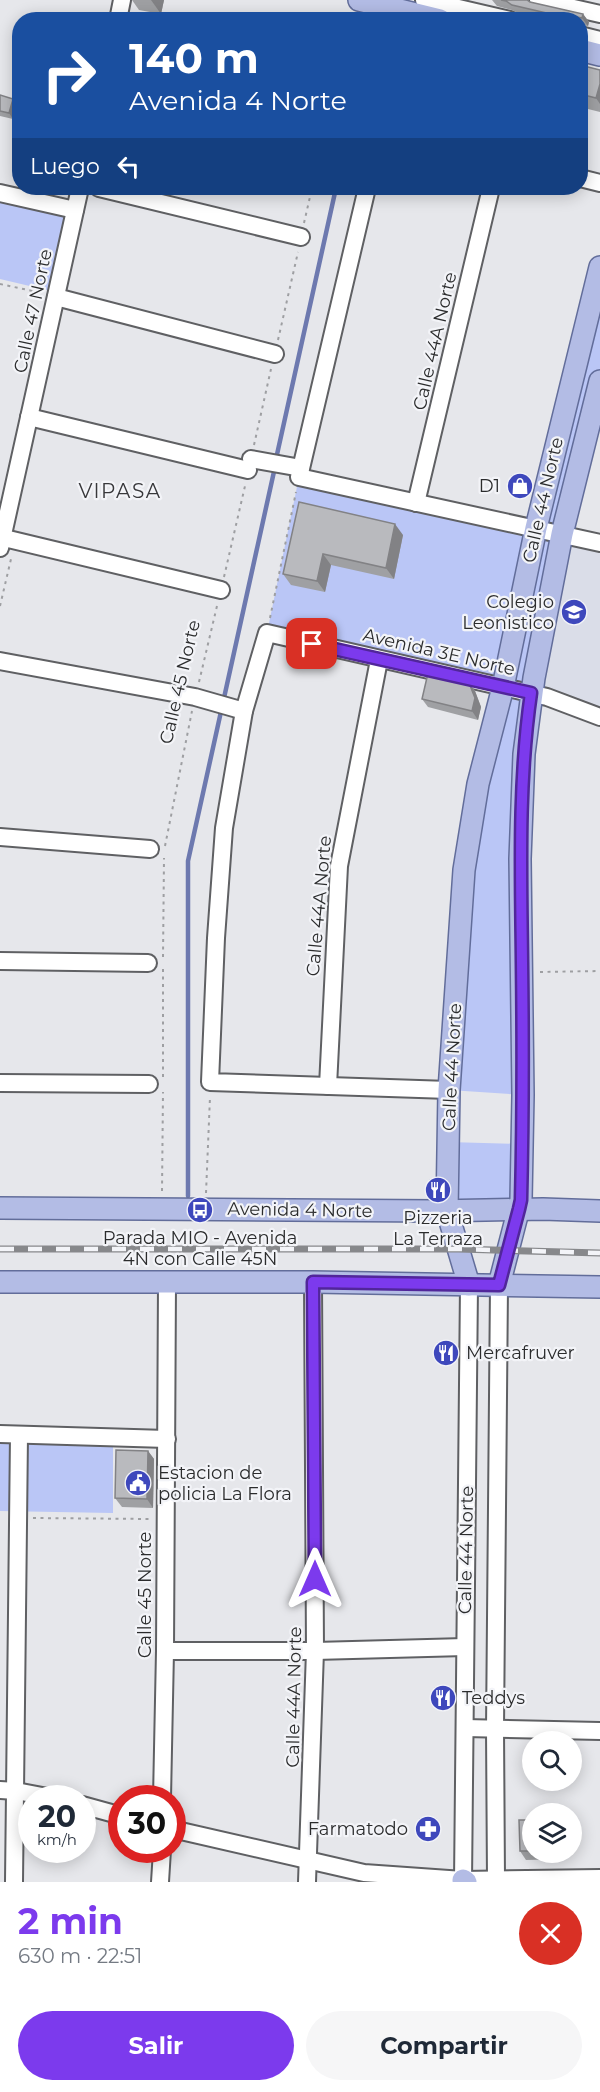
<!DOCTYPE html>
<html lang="es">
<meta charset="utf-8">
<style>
:root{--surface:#fff;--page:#f6f6f7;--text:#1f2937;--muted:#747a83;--accent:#7c3aed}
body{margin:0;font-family:Montserrat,sans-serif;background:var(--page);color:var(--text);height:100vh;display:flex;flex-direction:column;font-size:22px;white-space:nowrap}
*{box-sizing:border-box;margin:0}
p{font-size:20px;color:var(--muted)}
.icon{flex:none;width:33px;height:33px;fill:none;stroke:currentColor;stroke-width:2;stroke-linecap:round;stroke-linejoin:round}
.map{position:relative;height:1882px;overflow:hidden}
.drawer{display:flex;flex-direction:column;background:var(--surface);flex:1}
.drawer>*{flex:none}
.hud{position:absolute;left:12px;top:12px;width:576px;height:183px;border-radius:24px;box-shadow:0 3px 15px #0003;background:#1a4fa0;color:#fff;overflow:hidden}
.tools{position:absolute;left:522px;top:1731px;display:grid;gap:12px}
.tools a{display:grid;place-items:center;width:60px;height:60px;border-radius:50%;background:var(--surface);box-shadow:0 3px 15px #0003;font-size:30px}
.speed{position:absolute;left:18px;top:1785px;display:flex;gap:12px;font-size:30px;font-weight:700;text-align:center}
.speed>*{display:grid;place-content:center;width:78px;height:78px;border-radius:50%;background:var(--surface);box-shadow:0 3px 15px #0003;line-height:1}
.speed small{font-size:15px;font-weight:400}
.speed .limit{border:9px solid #d22;background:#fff;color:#111}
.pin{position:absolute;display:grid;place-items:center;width:51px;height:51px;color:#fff;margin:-26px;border-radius:12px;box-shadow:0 3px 9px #0006}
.me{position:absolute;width:66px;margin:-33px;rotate:0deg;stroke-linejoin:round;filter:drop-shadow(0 0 4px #0008)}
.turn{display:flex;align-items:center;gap:21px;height:126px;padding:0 18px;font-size:27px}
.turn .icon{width:78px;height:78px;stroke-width:2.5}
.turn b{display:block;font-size:42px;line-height:51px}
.then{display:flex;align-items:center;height:57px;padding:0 18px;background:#0003;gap:12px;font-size:22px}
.round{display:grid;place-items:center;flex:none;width:63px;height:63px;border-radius:32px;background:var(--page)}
.headline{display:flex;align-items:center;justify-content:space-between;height:102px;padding:0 18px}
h1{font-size:36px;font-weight:700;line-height:45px;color:var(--accent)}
.primary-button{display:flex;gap:12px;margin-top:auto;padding:12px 18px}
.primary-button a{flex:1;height:69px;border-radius:36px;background:var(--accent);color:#fff;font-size:24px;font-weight:700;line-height:69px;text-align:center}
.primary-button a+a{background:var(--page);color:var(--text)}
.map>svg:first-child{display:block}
</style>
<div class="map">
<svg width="600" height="1882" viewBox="0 0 600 1882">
<rect width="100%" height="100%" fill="#e6e7eb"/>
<path fill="#dadde8" d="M562,534L600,543V717L547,697L534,678Z"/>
<g fill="#bac6f6">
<path d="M0,196L72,212L55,292L0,279Z"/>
<path d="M600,267V381L534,678L523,1095L449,1090L464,870L503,687L267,633L299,477L536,528Z"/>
<path d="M448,1142L522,1144L521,1200L447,1211Z"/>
<path d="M0,1439L113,1441V1513L0,1511Z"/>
</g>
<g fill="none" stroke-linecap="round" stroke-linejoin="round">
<g stroke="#6d79af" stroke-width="4.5">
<path d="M276,459L336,188"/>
<path d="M188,1196V861L275,467"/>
</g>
<g stroke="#5f6063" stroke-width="20">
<g id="minor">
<path d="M424,0L510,20"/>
<path d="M538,0L600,14"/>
<path d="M118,20L122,0"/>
<path d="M580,35L600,40"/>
<path d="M580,178L600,183"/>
<path d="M99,188L301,237"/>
<path d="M367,188L299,477L600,543"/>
<path d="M0,193L75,210"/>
<path d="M56,297L275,354"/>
<path d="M29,417L248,470"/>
<path d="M251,459L301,468"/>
<path d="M416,503L491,188"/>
<path d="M0,537L221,590"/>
<path d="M0,548L80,188"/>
<path d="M0,661L195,697L244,711"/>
<path d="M0,837L150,849"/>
<path d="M0,961L148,963"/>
<path d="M0,1083L149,1084"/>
<path d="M328,1086L339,866L379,660"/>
<path d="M449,1090L210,1082L216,938L224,828L244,711L267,633L547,697L600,717"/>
<path d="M0,1434L167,1439"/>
<path d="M165,1651H315L465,1647"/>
<path d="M465,1728L600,1731"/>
<path d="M0,1790L16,1791L53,1798"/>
<path d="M162,1798L165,1651L167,1283"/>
<path d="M82,1805L122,1816"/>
<path d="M172,1829L364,1873L463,1880L600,1878"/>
<path d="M496,1880L495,1729L499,1285"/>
<path d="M14,1882L19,1435"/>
<path d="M160,1882L162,1850"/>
<path d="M307,1882L315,1651L313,1282"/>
<path d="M463,1882L469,1285"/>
</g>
</g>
<g stroke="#626d9a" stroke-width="24">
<g id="major">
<path d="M359,0L440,20"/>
<path d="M580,50L600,55"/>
<path d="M0,1208L436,1211L543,1209L600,1211"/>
<path d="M0,1282H313L600,1287"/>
<path d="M469,1285L447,1211L449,1090L464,870L478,784L503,687L536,528L600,267"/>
<path d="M499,1285L521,1200L523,1095L520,859L524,754L534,678L562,534L600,381"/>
<path d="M463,1880L466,1882"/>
</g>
</g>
<g stroke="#9e9fa2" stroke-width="2" stroke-dasharray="3 4.5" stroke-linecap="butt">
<path d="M304,223L312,188"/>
<path d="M0,284L42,293"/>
<path d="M278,340L298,252"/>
<path d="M254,445L271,369"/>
<path d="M224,577L245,486"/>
<path d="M0,606L11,559"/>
<path d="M270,618L296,492"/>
<path d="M199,682L217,606"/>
<path d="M165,846L192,711"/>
<path d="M163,957L164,858"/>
<path d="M540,972L600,971"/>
<path d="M163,1077V969"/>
<path d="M162,1191L163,1092"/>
<path d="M206,1193L210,1097"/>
<path d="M33,1518L150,1519"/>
</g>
<use href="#minor" stroke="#fff" stroke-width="16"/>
<use href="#major" stroke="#b3bce5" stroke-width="21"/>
<g stroke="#87888b" stroke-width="7">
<path id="rail" d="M0,1249H459L600,1253"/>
</g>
<use href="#rail" stroke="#f3f4f8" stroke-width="4.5" stroke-dasharray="14" stroke-linecap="butt"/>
</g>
<g fill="#9fa0a3">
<path d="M132,0H164L161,14L139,10Z"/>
<path d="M492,0H527L530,2L583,14L589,22L588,26L580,25V20H544L518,13L512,10L497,6Z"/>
<path d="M580,65L600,70V112L580,107Z"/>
<path d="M0,95L17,104L13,119L0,116Z"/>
<path d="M299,502L403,535L394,579L331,565L325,592L291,585L283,574Z"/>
<path d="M469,683L475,691L481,707L478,720L428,707L422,699Z"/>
<path d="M148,1451L154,1459L153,1508L122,1507L115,1498Z"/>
<path d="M532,1820V1852H565V1859L526,1860L520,1851Z"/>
</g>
<g fill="#828285">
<path d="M151,0H164L161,14Z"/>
<path d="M583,14L589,22L588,26L582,18Z"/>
<path d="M600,84V104L596,98Z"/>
<path d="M13,99L17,104L13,119L9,113Z"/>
<path d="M395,524L403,535L394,579L386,568Z"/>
<path d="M323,554L331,565L325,592L317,581Z"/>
<path d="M469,683L475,691L481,707L478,720L472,711Z"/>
<path d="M148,1451L154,1459L153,1508L147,1499Z"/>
<path d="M561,1852H565V1859Z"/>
</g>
<g fill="#b9babe" stroke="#828285" stroke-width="1.5">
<path d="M501,0H527L530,2L583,14L582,18L572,16L568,18L512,5L506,1Z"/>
<path d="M580,65L600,70V84L596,98L580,94Z"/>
<path d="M0,95L13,99L9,113L0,111Z"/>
<path d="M299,502L395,524L386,568L323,554L317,581L283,574Z"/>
<path d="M428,673L469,683L475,698L472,711L422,699Z"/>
<path d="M116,1450L148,1451L147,1499L115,1498Z"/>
<path d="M519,1820H532V1851H520Z"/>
</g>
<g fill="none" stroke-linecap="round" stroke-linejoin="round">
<g stroke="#51269a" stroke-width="15">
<path id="route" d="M312,644L531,693C518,782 521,872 522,962C523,1041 523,1120 521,1200L519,1209L499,1285L313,1282L315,1579"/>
</g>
<use href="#route" stroke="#7c3aed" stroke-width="10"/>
</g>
<defs>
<g id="shop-disc" transform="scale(1.35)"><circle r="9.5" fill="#3e48bc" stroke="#f3f4f8"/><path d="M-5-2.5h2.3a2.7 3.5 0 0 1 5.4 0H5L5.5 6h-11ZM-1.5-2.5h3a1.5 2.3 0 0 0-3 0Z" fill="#fff"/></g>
<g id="school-disc" transform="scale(1.35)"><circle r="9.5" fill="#3e48bc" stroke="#f3f4f8"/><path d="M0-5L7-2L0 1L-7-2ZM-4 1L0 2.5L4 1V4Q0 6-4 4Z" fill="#fff"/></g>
<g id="restaurant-disc" transform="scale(1.35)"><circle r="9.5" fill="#3e48bc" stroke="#f3f4f8"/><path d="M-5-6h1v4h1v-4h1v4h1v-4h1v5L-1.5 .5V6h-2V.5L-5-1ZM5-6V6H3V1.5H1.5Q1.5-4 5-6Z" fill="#fff"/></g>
<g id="bus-disc" transform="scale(1.35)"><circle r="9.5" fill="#3e48bc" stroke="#f3f4f8"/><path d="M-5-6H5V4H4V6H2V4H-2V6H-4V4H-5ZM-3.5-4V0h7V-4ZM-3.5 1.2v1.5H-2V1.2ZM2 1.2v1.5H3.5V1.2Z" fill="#fff"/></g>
<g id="civic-disc" transform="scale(1.35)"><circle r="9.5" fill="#3e48bc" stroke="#f3f4f8"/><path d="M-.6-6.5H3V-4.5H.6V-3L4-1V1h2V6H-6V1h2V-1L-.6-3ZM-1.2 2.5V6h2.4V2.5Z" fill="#fff"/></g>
<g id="pharmacy-disc" transform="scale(1.35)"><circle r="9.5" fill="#3e48bc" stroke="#f3f4f8"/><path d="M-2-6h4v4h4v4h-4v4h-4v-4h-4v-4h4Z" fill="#fff"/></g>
</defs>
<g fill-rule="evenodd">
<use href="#shop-disc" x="520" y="486"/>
<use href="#school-disc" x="574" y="612"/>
<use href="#restaurant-disc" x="438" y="1190"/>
<use href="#bus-disc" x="200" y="1210"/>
<use href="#restaurant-disc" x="446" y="1353"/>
<use href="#civic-disc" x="138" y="1483"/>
<use href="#restaurant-disc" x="443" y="1698"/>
<use href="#pharmacy-disc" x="428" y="1829"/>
</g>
<g text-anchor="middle" stroke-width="4.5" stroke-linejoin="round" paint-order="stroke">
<g font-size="18" fill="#2b2c2d" stroke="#f3f4f8">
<text transform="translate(33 311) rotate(-78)" y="6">Calle 47 Norte</text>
<text transform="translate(435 341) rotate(-77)" y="6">Calle 44A Norte</text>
<text transform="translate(543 500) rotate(-77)" y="6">Calle 44 Norte</text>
<text transform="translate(439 652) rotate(13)" y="6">Avenida 3E Norte</text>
<text transform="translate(180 682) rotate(-77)" y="6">Calle 45 Norte</text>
<text transform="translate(319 906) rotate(-85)" y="6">Calle 44A Norte</text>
<text transform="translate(452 1067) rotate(-87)" y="6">Calle 44 Norte</text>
<text transform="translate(300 1210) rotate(1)" y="6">Avenida 4 Norte</text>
<text transform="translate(466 1550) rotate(-89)" y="6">Calle 44 Norte</text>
<text transform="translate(145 1595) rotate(-90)" y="6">Calle 45 Norte</text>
<text transform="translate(294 1697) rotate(-89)" y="6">Calle 44A Norte</text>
</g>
<g font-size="18" fill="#2b2c2d" stroke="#f3f4f8" text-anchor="end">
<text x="500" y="492">D1</text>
<text x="554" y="608">Colegio<tspan x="554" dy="21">Leonistico</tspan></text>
<text x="438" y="1224" text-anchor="middle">Pizzeria<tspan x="438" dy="21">La Terraza</tspan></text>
<text x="200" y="1244" text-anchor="middle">Parada MIO - Avenida<tspan x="200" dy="21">4N con Calle 45N</tspan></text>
<text x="466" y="1359" text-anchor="start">Mercafruver</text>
<text x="158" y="1479" text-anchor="start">Estacion de<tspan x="158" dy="21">policia La Flora</tspan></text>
<text x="462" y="1704" text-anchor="start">Teddys</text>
<text x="408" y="1835">Farmatodo</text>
</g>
<g font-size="20" letter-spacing="1.5" fill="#38383b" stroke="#f3f4f8">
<text x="120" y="498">VIPASA</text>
</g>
</g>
</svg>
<div class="tools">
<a><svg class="icon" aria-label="search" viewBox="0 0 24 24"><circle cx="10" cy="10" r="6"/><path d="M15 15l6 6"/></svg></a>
<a><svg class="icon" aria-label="layers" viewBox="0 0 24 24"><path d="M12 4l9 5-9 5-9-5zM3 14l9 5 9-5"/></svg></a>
</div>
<div class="speed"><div>20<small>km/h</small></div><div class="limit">30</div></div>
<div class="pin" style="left:312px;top:644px;background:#d93025"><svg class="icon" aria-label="arrive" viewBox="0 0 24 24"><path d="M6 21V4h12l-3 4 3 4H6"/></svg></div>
<svg class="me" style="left:315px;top:1579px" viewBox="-20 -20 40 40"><path d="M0-17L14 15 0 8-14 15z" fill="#7c3aed" stroke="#fff" stroke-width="4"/></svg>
<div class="hud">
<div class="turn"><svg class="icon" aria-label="right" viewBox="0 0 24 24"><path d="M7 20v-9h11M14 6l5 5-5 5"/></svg><div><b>140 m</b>Avenida 4 Norte</div></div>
<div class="then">Luego<svg class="icon" aria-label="left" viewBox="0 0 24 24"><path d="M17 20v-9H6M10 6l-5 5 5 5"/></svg></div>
</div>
</div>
<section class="drawer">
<div class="headline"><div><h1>2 min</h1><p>630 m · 22:51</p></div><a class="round" style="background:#d93025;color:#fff"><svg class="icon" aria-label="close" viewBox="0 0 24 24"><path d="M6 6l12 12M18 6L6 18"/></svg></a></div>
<div class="primary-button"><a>Salir</a><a>Compartir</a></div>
</section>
